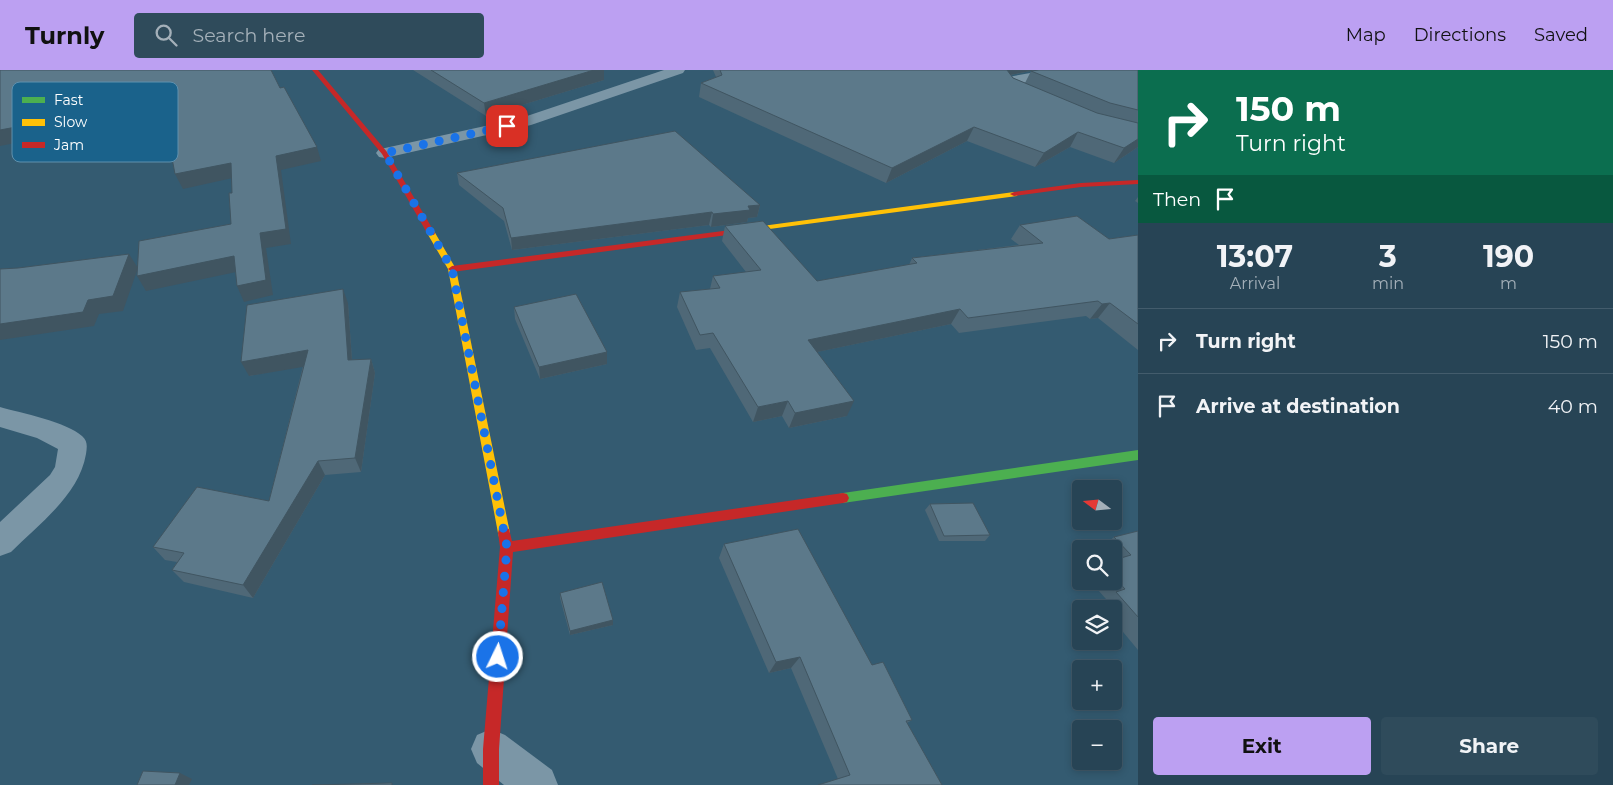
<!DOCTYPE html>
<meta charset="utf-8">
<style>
:root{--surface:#274455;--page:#2f4b5b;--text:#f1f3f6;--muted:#a4b0b9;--line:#435c6c;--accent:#bca0f2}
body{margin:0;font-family:Montserrat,sans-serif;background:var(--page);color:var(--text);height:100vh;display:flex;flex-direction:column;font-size:19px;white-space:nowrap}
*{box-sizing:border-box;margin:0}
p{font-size:16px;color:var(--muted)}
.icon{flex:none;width:28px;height:28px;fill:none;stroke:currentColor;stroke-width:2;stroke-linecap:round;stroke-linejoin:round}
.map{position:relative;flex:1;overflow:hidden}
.drawer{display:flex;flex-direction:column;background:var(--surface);width:475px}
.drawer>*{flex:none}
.guide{background:#0b6e4f;color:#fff;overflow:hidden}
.needle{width:32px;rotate:286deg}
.buttons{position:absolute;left:1072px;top:410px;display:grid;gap:10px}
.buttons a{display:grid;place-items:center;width:50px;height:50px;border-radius:5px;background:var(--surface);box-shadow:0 2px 8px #0003,0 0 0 1px var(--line);font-size:25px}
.pin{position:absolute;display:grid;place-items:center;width:42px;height:42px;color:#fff;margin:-21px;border-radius:10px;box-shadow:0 2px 8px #0006}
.me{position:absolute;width:55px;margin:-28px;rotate:4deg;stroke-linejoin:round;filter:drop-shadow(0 0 4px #0008)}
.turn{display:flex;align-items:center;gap:18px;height:105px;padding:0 15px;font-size:22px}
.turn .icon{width:65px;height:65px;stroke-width:2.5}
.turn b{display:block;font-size:35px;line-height:42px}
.then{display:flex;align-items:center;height:48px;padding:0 15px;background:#0003;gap:10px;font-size:19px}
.eta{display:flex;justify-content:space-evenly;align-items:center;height:85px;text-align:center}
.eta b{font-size:30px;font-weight:700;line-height:35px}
.primary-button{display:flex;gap:10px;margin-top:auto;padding:10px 15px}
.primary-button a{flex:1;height:58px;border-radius:5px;background:var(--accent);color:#111;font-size:20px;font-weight:700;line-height:58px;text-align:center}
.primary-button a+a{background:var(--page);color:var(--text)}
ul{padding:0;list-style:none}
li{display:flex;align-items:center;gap:15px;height:65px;padding:0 15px;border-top:1px solid var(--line)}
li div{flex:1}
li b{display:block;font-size:19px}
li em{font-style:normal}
header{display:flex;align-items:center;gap:30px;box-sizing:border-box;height:70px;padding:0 25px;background:var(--accent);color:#111}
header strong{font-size:24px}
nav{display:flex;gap:28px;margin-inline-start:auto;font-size:18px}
.search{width:350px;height:45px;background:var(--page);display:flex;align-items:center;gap:12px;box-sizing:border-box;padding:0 18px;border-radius:5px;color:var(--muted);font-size:19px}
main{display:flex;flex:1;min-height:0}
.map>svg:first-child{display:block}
</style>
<header>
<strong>Turnly</strong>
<div class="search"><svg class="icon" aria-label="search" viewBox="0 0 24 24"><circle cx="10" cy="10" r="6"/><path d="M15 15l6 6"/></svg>Search here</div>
<nav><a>Map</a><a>Directions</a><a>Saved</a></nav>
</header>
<main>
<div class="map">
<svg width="1138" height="715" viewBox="0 0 1138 715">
<rect width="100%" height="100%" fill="#345b71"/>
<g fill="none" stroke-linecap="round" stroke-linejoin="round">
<g fill="#7b96a6" fill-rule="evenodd">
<path d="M664,0H685L683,3L531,55L385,88L379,87L376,83L379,79L385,78L521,48Z"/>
<path d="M1047,0H1078L1071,4L1018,14L1036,21L1038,24L1036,27C1023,30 1008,21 1001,11L1003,8L1008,7Z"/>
<path d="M0,337C21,343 67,352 82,366C88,371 87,377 86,384C79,425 40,453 11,482L0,486V452L50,405L55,397L58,379L37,368L0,357Z"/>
<path d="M491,659L505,665L552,700L558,715H504L477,693L471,679L477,665Z"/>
</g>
<path fill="#4caf50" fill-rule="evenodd" d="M1138,380V390L843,433L839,432L837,428L839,424L843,423Z"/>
<g fill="#ffc107" fill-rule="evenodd">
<path d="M1014,122L1018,124L1017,126L754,161L750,159L754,157Z"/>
<path d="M428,161H434L456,199L510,463L509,467L504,469L499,467L498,463L448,199L427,163Z"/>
</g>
<g fill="#c62828" fill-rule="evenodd">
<path d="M312,0H318L387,82L435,163L434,165L427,163L382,84Z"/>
<path d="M1138,110V114L1081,117L1014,126L1010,124L1014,122L1081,113Z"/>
<path d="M754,157L758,159L757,161L452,202L448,199L452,196Z"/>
<path d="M843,423L847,424L849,428L847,432L843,433L513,482L499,679V715H483V679L500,477L498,463L499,459L504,457L509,459L512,471Z"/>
</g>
</g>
<g fill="#4f6877">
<path d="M413,0H604V10L486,46Z"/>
<path d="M713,0H1036L1011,5L1013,8L1025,13L1031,1L1138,0V77L1114,93L1070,77L1035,97L967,71L886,113L699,27L701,13L716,7Z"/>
<path d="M457,103L760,135L757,147L748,148L747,152L711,157L709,155L512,180L504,151L459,115Z"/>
<path d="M1138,127V133L1135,131Z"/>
<path d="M1020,155L1109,169L1138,165V280L1098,248L1090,249L1086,246L959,263L951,254L817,282L847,346L789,358L782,346L753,352L710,278L696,280L677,237L680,222L710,219L713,206L746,202L722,171L725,156L817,211L909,195L912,188L1019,175L1011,169Z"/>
<path d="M348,233L352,290L371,289L375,303L361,402L325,405L253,528L184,512L172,500L177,492L165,490L153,477L269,431L303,296L249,306Z"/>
<path d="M514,237L607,282V294L540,309L515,249Z"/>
<path d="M930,434L990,465L985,471H939L925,440Z"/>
<path d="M1138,461V580L1114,551V539H1103L1099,534L1106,529L1090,511H1114V479H1100L1114,467Z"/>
<path d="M724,474L872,595L912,650L907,653L942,715L838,709L791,598L769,603L719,488Z"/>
<path d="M560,523L613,550V555L570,565L560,528Z"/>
</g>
<g fill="#405561">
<path d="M594,0H604V10L486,46L484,33Z"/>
<path d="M1007,0H1036L1004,6Z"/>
<path d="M161,30L167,43L0,76V60Z"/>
<path d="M974,57L967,71L886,113L892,98Z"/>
<path d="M1078,62L1070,77L1035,97L1044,83Z"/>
<path d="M1138,69V77L1114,93L1124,78Z"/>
<path d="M317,77L321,91L281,100L291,174L266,178L273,225L244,232L237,216L260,163L276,86Z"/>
<path d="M231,93L237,107L183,119L175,104Z"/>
<path d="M760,135L757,147L748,148L747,152L711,157L713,144L748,136Z"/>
<path d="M712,142L709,155L512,180L511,168Z"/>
<path d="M129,184L138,198L123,241L99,244L94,256L0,270V254Z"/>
<path d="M234,186L241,201L146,221L137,206Z"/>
<path d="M343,219L348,233L353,305L348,290Z"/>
<path d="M1110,233L1098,248L1090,249L1102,234Z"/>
<path d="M960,239L951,254L803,285L808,270Z"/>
<path d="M308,280L314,295L249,306L241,292Z"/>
<path d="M607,282V294L540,309L539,297Z"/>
<path d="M371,289L375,303L361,402L355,388Z"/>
<path d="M788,331L782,346L753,352L758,337Z"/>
<path d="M854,331L847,346L789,358L795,343Z"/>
<path d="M318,391L325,405L253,528L243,515Z"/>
<path d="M613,550V555L570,565V561Z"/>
<path d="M800,587L791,598L769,603L776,592Z"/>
<path d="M180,703L192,709L189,715H175Z"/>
</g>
<g fill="#5c798a" stroke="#405561">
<path d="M0,0H271L280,18L284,17L317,77L276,86L286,159L260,163L266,210L237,216L234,186L137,206L139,171L231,154L229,123H232L231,93L175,104L161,30L0,60Z"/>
<path d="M431,0H594L484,33Z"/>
<path d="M720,0H1007L1013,8L1097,43L1138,53V69L1124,78L1078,62L1044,83L974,57L892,98L701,13L722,5Z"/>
<path d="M1039,0H1138V40L1110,33L1031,1Z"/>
<path d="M675,61L760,135L748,136L750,140L713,144L712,142L511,168L503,138L457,103Z"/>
<path d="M1077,146L1109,169L1138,165V254L1110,233L1102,234L1098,231L968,248L960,239L808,270L854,331L795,343L788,331L758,337L713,263L700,265L680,222L720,218L713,206L761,200L725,156L763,151L817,211L917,193L912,188L1043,173L1020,155Z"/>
<path d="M129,184L113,226L88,230L83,242L0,254V199L18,198Z"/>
<path d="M343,219L348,290L371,289L355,388L318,391L243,515L172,500L184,483L153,477L197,417L269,431L308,280L241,292L247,235Z"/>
<path d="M576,224L607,282L539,297L514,237Z"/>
<path d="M973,433L990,465L944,466L930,434Z"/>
<path d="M798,459L872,595L883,592L912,650L906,651L942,715H818L850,705L800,587L776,592L724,474Z"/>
<path d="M1138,461V547L1116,522L1125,519L1114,507V490L1131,485L1114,467Z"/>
<path d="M602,512L613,550L570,561L560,523Z"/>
<path d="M143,701L180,703L175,715H137Z"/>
<path d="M392,713V715H312Z"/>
</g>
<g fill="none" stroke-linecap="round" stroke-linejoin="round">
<path stroke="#1a73e8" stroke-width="9" stroke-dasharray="0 16.2" d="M498,587L507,477L452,199L385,83L507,56"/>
</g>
<rect x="12" y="12" width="166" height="80" rx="8" fill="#1a628b" stroke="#5f91ae" stroke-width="1"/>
<rect x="22" y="27" width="23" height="6" fill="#4caf50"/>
<rect x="22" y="49" width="23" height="7" fill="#ffc107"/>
<rect x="22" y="72" width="23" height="6" fill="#c62828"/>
<g font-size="14" fill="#fff">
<text x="54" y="35">Fast</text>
<text x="54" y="57">Slow</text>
<text x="54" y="80">Jam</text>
</g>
</svg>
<div class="buttons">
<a><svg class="needle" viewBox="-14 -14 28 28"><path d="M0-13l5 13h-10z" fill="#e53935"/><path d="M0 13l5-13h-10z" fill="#a4b0b9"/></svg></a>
<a><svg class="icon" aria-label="search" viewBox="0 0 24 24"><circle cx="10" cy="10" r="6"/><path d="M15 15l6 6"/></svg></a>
<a><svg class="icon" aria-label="layers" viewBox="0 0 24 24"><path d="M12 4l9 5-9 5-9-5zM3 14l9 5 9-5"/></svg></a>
<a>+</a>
<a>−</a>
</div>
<div class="pin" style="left:507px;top:56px;background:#d93025"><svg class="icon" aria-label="arrive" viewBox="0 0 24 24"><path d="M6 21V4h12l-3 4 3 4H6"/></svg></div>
<svg class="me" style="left:498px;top:587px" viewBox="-20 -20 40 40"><circle r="17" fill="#1a73e8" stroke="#fff" stroke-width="3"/><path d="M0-11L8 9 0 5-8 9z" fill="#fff"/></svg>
</div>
<section class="drawer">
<div class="guide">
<div class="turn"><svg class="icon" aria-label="right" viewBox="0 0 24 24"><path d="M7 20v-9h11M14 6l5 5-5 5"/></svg><div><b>150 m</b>Turn right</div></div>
<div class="then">Then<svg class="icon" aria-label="arrive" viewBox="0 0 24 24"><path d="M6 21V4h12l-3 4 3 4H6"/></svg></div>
</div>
<div class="eta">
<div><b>13:07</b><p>Arrival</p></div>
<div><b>3</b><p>min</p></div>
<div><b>190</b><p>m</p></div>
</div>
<ul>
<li><svg class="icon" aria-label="right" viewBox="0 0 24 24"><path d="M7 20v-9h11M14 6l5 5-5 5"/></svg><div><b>Turn right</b></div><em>150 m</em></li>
<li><svg class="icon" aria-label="arrive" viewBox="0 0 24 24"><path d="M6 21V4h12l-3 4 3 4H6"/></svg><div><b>Arrive at destination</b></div><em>40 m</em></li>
</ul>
<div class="primary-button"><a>Exit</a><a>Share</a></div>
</section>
</main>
